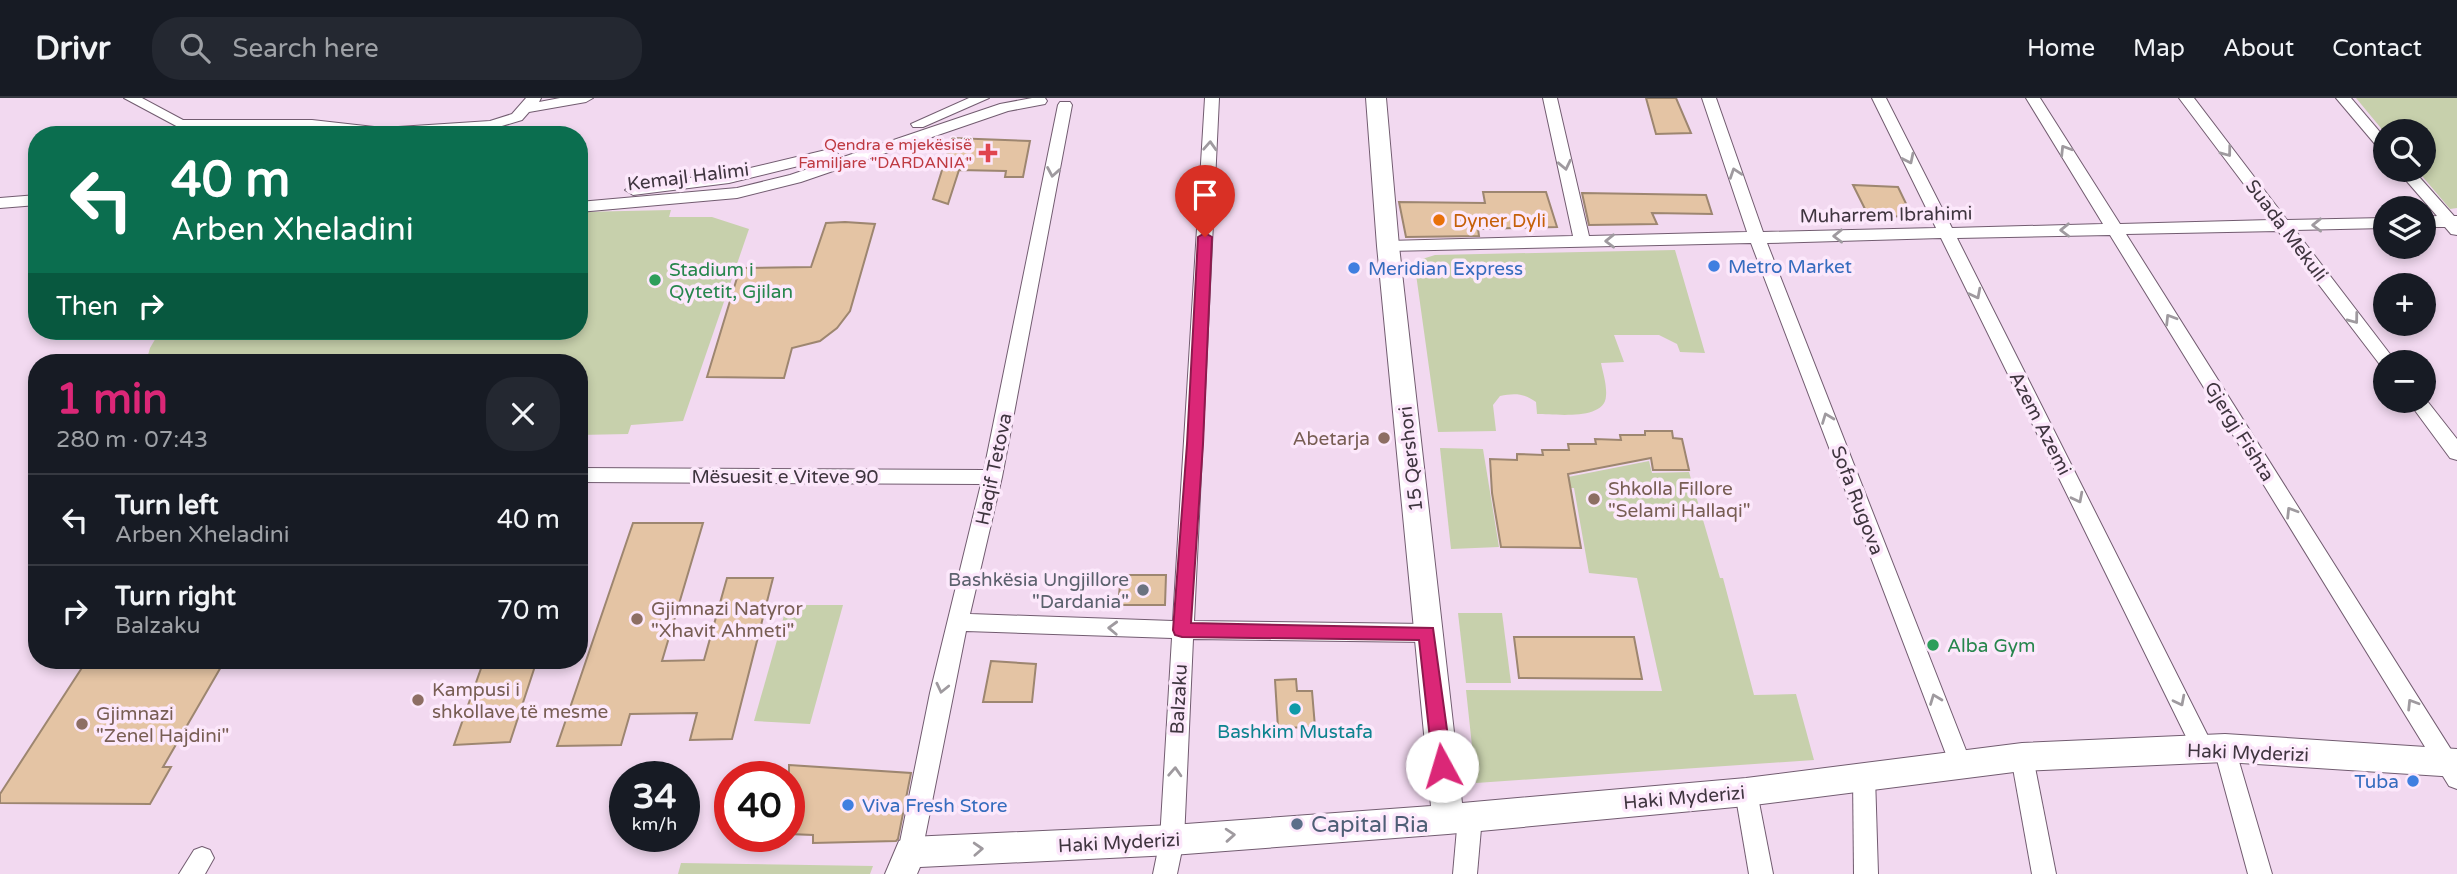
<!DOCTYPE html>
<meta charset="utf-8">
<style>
:root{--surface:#171b24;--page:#242831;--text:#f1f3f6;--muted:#9ea1a6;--line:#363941;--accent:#db2777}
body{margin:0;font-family:"Varela Round",sans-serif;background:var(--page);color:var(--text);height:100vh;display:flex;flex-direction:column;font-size:26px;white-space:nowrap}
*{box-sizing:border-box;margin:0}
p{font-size:23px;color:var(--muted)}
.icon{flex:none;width:38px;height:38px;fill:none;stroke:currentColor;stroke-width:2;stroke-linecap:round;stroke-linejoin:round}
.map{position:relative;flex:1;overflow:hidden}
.side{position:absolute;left:28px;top:256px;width:560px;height:315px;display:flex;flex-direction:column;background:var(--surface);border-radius:28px;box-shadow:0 4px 10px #0003}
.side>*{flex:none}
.guide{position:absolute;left:28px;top:28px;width:560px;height:214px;border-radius:28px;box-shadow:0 4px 10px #0003;background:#0b6e4f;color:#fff;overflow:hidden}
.tools{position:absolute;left:2373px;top:21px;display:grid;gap:14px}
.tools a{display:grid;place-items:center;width:63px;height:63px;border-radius:50%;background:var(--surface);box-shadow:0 4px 10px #0003;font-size:35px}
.speed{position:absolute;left:609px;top:663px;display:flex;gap:14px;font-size:35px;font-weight:700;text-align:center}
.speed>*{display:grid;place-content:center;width:91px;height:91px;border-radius:50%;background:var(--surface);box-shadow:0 4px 10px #0003;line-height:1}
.speed small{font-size:18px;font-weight:400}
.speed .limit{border:10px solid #d22;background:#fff;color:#111}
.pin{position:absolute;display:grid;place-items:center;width:60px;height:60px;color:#fff;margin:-72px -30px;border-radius:50% 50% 50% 0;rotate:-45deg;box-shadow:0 0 7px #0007}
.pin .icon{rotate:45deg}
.me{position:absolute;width:77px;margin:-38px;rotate:354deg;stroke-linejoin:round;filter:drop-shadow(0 0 5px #0008)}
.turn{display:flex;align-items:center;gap:24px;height:147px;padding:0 28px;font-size:32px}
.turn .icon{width:91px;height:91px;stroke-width:2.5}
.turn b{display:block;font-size:49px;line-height:60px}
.then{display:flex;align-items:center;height:66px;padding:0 28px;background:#0003;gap:14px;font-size:26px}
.round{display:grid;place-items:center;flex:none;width:74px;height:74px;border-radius:28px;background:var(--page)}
.head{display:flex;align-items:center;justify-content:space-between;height:119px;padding:0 28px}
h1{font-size:42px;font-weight:700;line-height:52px;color:var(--accent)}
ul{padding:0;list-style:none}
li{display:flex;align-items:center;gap:21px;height:91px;padding:0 28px;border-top:2px solid var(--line)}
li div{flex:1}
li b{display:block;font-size:26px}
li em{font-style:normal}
header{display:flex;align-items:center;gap:42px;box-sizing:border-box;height:98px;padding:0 35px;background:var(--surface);border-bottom:2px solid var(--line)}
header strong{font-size:33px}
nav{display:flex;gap:38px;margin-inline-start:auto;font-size:24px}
.search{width:490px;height:63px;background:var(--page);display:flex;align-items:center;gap:18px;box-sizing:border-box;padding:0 24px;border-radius:28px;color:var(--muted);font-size:26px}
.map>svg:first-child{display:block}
</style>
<header>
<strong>Drivr</strong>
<div class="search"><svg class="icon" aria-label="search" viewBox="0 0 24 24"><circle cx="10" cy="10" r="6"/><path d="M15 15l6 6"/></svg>Search here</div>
<nav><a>Home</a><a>Map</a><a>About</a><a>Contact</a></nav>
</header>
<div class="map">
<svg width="2457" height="776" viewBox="0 0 2457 776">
<rect width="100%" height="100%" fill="#f2d9f0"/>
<g fill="#c7d0ac">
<path d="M2356,0H2457V110L2450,111L2417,72H2424V33L2385,35Z"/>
<path d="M671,112L669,119H712L749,131L683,323L631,327L628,336L579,337V264H146L150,250L160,233H579V114Z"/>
<path d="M1675,152L1705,255L1680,254L1677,246L1659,237H1614L1624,264L1601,265C1603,275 1607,287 1606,298C1605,323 1554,316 1537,316L1536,304C1524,295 1514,295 1500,298L1493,307L1496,333L1438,334L1415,169L1419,162L1435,157Z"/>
<path d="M1440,350L1483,351L1499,449L1451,451Z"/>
<path d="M1649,363L1652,375L1689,374L1720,480H1723L1754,597L1796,596L1814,662L1476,685L1466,592L1662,593L1637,480L1589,475L1574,390H1569L1568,379Z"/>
<path d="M787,507H843L810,626L754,623Z"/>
<path d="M1458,515H1502L1511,585H1466Z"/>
<path d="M681,765L873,768L870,776H678Z"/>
</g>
<g fill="#e4c4a4" stroke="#9d8670" stroke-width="2">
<path d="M1646,0H1676L1691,35L1656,36Z"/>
<path d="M952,40L1030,43L1023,79H1005L1006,73L959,72L948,106L933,101Z"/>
<path d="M1853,87L1898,89L1912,118L1869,119Z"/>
<path d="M1483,94H1546L1557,129L1478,131L1479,138L1406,139L1399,104L1485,105Z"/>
<path d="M1582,95L1706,97L1712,116L1652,115L1657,126L1589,127Z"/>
<path d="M845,124L875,126L850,213L837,230L820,243L792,250L784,280L707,279L740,170L811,169L826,125Z"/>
<path d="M1645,333H1672L1673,340L1682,341L1689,372H1653L1651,360L1568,376L1581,450L1501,449L1492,395L1490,361L1517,362V356L1543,357L1542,352H1569L1568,346H1596L1595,341L1621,342L1620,337H1645Z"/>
<path d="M633,425H703L662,563L704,562L727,480H773L732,641L690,642L697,615L630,616L621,647L557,648Z"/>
<path d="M1121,477H1166L1165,507H1118Z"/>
<path d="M1514,539H1634L1642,581L1519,580Z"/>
<path d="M87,562H225L163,669H171L150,706L0,705V696Z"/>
<path d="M484,562H537L510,644L454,647Z"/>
<path d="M991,563L1036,566L1032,604H983Z"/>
<path d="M1296,581L1297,593H1312L1315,629L1278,630L1275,582Z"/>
<path d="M789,667L911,675L898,741L896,743L813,745V737L789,736Z"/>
</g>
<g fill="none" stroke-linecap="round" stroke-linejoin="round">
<g stroke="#725c70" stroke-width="2">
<g id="street">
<path d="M124,0H142L183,22H312L383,30L490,23L512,16L526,0H541L539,4L560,0H593L586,4L529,14L522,22L492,31L420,37H361L312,30H180Z"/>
<path d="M969,0H989L923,29H913L911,26Z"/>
<path d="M1032,0H1045L1047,3L1045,6L1008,13L801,84L737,100L579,114V104L737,90L790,77L1000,6Z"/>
<path d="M1205,0H1219L1194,523L1427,526L1434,529L1438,535L1434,541L1427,544L1193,541L1184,742L1177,776H1153L1160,742L1172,540L966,533L922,754L918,762L910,765L902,762L898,754L930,595L981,386L579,384V370L984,372L1058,7L1060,4H1070L1072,7L1002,379L970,516L1173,523Z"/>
<path d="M1543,0H1557L1589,138L1747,134L1702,0H1716L1763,134L1936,130L1872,0H1886L1952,130L2103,126L2026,0H2040L2120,126L2271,122L2179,0H2194L2287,122L2385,120V130L2295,132L2393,260L2396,264H2385V270L2381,268L2278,133L2126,136L2457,661V691L2449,688L2110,137L1957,140L2214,650L2217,643L2225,640L2233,643L2272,776H2248L2214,651L2211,657L2203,660L2195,657L1941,140L1767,145L1971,665L1968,672L1960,675L1952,672L1751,145L1388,153L1380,148L1388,143L1573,138Z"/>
<path d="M2336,0H2351L2385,40V54L2380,52Z"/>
<path d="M830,51L835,53L838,56L835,59L729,85L633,97L625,92L633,87L729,75Z"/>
<path d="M2397,72H2413L2454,118H2457V137L2451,136L2445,129H2424V119L2437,118Z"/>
<path d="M37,97V107L0,110V100Z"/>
<path d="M2424,299L2457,341V362L2450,360L2408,303H2424Z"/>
<path d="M2022,649L2030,652L2033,659L2056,776H2032L2011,659L2014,652Z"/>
<path d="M1864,668L1872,671L1875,678L1878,776H1854L1853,678L1856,671Z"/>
<path d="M1746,684L1754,687L1757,694L1773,776H1749L1735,694L1738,687Z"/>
<path d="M1470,708L1478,711L1482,719L1477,776H1453L1458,719L1462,711Z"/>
<path d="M202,749L210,752L214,760L205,776H179L194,752Z"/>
</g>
</g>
<g stroke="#725c70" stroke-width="2">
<path id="secondary" d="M1366,0H1386L1399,148L1462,705L1746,680L2022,645L2225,636L2457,651V679L2225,664L2022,673L1746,708L1448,736L1172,757L920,769L917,776H885L899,743L910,739L1172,727L1431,708L1377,148Z"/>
</g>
<use href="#street" fill="#fff" fill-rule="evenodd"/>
<use href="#secondary" fill="#fff" fill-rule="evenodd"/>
</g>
<defs><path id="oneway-chevron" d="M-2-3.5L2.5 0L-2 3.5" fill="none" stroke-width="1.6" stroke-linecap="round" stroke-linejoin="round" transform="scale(1.75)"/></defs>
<g stroke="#9f9a9f">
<use href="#oneway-chevron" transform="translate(1210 48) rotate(-87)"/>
<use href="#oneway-chevron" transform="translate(2065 52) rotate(-122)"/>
<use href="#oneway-chevron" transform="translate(2227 54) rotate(53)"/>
<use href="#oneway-chevron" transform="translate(1909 61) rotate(64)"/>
<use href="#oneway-chevron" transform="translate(1565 67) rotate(78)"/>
<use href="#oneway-chevron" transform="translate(1053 74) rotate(100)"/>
<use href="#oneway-chevron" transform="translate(1735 75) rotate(-109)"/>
<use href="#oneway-chevron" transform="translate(2317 127) rotate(179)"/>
<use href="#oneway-chevron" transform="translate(2065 132) rotate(179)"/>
<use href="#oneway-chevron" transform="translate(1838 138) rotate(179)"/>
<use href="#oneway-chevron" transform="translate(1610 143) rotate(179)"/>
<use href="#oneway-chevron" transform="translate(1976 196) rotate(63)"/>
<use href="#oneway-chevron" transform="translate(2170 221) rotate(-122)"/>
<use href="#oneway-chevron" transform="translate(2354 221) rotate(53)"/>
<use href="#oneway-chevron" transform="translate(1827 320) rotate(-111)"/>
<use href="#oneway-chevron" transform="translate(2078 400) rotate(63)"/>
<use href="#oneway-chevron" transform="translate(2291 414) rotate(-122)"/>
<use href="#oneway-chevron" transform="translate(1113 530) rotate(-178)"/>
<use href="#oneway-chevron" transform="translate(942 590) rotate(103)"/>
<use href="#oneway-chevron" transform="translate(1935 601) rotate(-111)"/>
<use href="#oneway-chevron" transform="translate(2180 603) rotate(63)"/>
<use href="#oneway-chevron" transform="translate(2412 606) rotate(-122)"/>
<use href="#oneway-chevron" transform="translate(1175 674) rotate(-87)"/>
<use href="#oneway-chevron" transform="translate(1230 737) rotate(-4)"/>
<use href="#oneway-chevron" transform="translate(978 751) rotate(-3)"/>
</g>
<path fill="#db2777" stroke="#8e194d" stroke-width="2" d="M1205,135L1212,139L1203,346L1191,525L1433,530L1452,668L1449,674L1442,676L1436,674L1433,668L1419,542L1182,539L1175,537L1173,532L1187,346L1198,139Z"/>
<path fill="#e0444e" stroke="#fce8fb" stroke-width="2.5" d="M984.5 44.5h7v7h7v7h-7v7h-7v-7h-7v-7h7z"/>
<circle fill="#e8710a" stroke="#fce8fb" stroke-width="2.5" cx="1439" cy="122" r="7"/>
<g fill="#3f7fe0" stroke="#fce8fb" stroke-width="2.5">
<circle cx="1714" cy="168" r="7"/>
<circle cx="1354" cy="170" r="7"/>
<circle cx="2413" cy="683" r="7"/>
<circle cx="848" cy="707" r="7"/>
</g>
<g fill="#2e9e5b" stroke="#fce8fb" stroke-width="2.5">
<circle cx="655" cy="182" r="7"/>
<circle cx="1933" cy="547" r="7"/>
</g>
<g fill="#8d6e63" stroke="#fce8fb" stroke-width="2.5">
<circle cx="1384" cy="340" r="7"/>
<circle cx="1594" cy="401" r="7"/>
<circle cx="637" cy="521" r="7"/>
<circle cx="418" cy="602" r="7"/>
<circle cx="82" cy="626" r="7"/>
</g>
<circle fill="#6b7280" stroke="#fce8fb" stroke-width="2.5" cx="1143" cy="492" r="7"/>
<circle fill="#0f9aa8" stroke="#fce8fb" stroke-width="2.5" cx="1295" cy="611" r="7"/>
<circle fill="#5c6f8a" stroke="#fce8fb" stroke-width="2.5" cx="1297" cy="726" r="7"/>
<g text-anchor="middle" stroke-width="7" stroke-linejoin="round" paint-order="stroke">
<g font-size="16" fill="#be3a42" stroke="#fce8fb" text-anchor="end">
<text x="972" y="52">Qendra e mjekësisë<tspan x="972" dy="18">Familjare "DARDANIA"</tspan></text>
</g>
<g font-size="19" fill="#3f353f" stroke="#fce8fb">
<text transform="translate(688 78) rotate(-7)" y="7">Kemajl Halimi</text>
<text transform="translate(1886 116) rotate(-1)" y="7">Muharrem Ibrahimi</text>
<text transform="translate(2287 132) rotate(53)" y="7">Suada Mekuli</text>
<text transform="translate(2041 325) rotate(63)" y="7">Azem Azemi</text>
<text transform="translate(2240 333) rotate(58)" y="7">Gjergj Fishta</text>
<text transform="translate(1410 361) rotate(-96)" y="7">15 Qershori</text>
<text transform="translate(993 371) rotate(-78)" y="7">Haqif Tetova</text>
<text x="785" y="385">Mësuesit e Viteve 90</text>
<text transform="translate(1858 402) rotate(69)" y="7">Sofa Rugova</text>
<text transform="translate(1178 601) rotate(-87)" y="7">Balzaku</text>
<text transform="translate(2248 654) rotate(2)" y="7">Haki Myderizi</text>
<text transform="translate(1684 699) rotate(-5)" y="7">Haki Myderizi</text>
<text transform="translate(1119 744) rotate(-3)" y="7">Haki Myderizi</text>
</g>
<g font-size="19" fill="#c56008" stroke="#fce8fb" text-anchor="start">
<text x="1453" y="129">Dyner Dyli</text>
</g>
<g font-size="19" fill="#366cbe" stroke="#fce8fb" text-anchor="start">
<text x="1728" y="175">Metro Market</text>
<text x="1368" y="177">Meridian Express</text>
<text x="2399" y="690" text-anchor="end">Tuba</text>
<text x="862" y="714">Viva Fresh Store</text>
</g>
<g font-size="19" fill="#27864d" stroke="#fce8fb" text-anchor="start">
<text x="669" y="178">Stadium i<tspan x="669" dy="22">Qytetit, Gjilan</tspan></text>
<text x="1947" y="554">Alba Gym</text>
</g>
<g font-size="19" fill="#785e54" stroke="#fce8fb" text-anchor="start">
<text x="1370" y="347" text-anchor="end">Abetarja</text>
<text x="1608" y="397">Shkolla Fillore<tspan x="1608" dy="22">"Selami Hallaqi"</tspan></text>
<text x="651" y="517">Gjimnazi Natyror<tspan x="651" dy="22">"Xhavit Ahmeti"</tspan></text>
<text x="432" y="598">Kampusi i<tspan x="432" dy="22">shkollave të mesme</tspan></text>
<text x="96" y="622">Gjimnazi<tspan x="96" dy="22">"Zenel Hajdini"</tspan></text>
</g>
<g font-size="19" fill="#5b616d" stroke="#fce8fb" text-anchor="end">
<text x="1129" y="488">Bashkësia Ungjillore<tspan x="1129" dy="22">"Dardania"</tspan></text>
</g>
<g font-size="19" fill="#0d838f" stroke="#fce8fb">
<text x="1295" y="640">Bashkim Mustafa</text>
</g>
<g font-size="23" fill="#4e5e75" stroke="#fce8fb" text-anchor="start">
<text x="1311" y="734">Capital Ria</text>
</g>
</g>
</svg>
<div class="tools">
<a><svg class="icon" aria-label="search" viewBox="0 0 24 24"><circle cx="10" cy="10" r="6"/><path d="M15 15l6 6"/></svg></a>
<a><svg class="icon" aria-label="layers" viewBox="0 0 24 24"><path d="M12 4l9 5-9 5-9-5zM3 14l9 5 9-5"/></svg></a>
<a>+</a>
<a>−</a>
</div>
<div class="speed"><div>34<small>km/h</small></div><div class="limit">40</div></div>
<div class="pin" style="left:1205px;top:139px;background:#d93025"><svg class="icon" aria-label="arrive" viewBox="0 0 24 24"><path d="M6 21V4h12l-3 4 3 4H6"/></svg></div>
<svg class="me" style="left:1442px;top:668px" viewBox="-20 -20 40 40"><circle r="19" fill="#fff"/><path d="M0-13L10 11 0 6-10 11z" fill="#db2777"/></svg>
<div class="guide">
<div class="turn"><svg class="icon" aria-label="left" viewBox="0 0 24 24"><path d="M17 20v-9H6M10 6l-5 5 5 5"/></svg><div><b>40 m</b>Arben Xheladini</div></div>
<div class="then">Then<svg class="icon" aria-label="right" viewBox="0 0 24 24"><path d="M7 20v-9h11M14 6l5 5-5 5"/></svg></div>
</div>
<section class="side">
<div class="head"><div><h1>1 min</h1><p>280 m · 07:43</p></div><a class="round"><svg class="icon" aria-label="close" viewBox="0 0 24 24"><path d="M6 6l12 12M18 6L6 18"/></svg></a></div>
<ul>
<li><svg class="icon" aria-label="left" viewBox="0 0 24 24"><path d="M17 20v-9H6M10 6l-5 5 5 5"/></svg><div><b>Turn left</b><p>Arben Xheladini</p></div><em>40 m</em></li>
<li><svg class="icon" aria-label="right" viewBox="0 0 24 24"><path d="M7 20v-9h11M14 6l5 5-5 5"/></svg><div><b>Turn right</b><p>Balzaku</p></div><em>70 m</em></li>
</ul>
</section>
</div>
